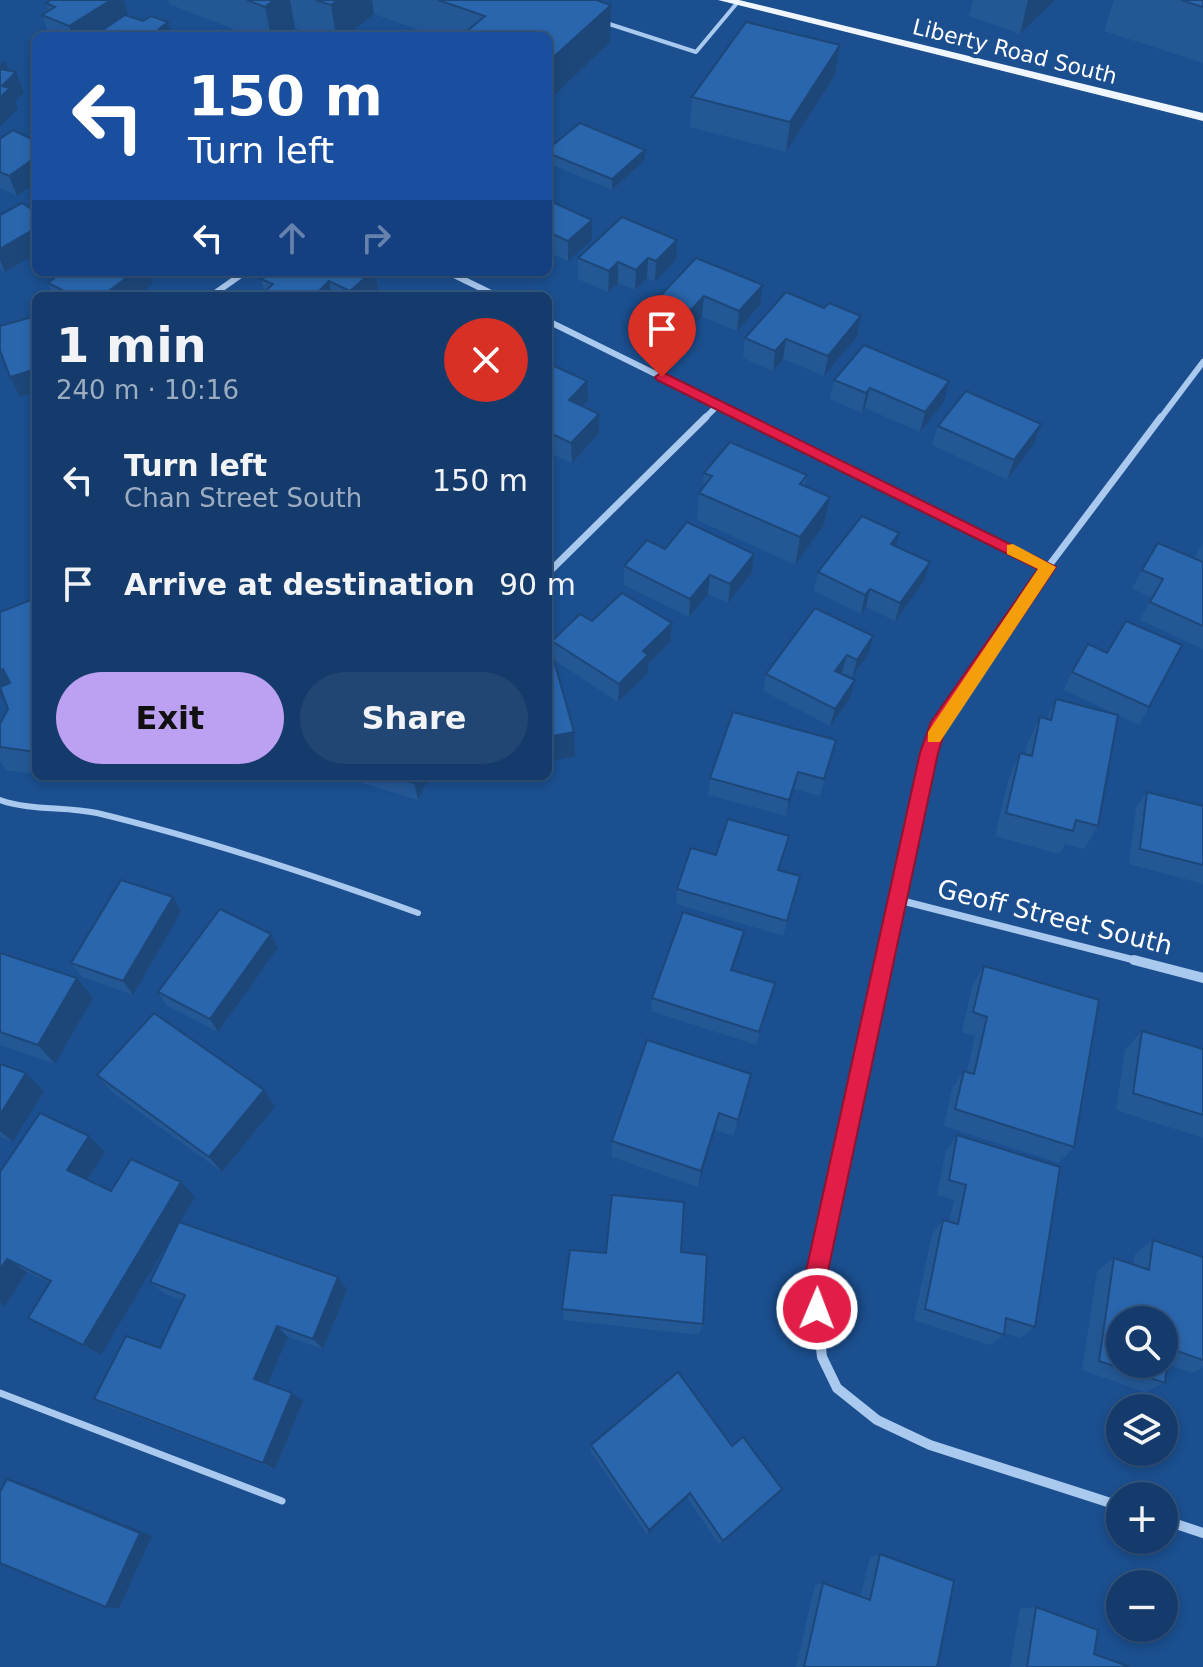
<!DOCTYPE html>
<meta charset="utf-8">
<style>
:root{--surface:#143b6b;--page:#214673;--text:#f1f3f6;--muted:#9dadc1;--line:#33557e;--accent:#bca0f2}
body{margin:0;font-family:"DejaVu Sans",sans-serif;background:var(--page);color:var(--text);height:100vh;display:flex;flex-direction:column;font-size:30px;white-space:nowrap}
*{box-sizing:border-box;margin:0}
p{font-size:26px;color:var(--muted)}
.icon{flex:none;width:44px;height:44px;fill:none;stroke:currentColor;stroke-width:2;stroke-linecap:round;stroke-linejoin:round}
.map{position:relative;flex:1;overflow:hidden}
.side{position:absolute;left:32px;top:292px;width:520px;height:488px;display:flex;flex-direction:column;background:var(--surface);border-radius:12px;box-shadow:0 4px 12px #0003,0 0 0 2px var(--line)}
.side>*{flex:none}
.banner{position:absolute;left:32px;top:32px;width:520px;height:244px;border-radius:12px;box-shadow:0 4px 12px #0003,0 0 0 2px var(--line);background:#1a4fa0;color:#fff;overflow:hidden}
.tools{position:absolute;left:1106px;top:1306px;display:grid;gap:16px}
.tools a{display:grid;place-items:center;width:72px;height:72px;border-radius:50%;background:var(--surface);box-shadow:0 4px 12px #0003,0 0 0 2px var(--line);font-size:40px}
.pin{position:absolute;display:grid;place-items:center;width:68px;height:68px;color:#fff;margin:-82px -34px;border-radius:50% 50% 50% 0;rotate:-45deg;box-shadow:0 0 8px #0007}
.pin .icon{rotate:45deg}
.me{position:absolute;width:88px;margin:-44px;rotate:1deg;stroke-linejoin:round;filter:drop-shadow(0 0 6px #0008)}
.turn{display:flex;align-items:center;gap:28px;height:168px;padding:0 24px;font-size:36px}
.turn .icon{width:104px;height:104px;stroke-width:2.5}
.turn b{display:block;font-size:56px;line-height:68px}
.lanes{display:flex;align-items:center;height:76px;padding:0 24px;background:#0003;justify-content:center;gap:40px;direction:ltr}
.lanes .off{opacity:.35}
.round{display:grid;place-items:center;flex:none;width:84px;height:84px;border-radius:42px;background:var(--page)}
.overview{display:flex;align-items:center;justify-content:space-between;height:136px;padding:0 24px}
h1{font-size:48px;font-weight:800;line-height:60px}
.primary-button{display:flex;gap:16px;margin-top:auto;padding:16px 24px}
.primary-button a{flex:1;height:92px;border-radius:48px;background:var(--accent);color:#111;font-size:32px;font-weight:800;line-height:92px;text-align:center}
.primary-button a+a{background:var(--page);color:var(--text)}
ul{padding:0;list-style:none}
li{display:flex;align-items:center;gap:24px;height:104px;padding:0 24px}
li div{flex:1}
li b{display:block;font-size:30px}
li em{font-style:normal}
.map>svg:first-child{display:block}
</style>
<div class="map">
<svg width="1203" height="1667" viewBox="0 0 1203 1667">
<rect width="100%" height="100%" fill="#1b4f8f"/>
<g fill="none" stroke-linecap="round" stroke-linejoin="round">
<path stroke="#a9c9ee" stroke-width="4" d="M603,22L696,52L737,3"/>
<path stroke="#a9c9ee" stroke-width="6" d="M0,800C31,811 65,806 97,813C205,839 313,875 418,913"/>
<path stroke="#a9c9ee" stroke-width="7" d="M0,1393L282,1501"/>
<g stroke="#a9c9ee" stroke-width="6">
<path d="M448,272L497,296"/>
<path d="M211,296L245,272"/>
<path d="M548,321L747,419"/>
<path d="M704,419L719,404"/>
<path d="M1160,419L1203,362"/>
</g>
<g stroke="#a9c9ee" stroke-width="7">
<path d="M743,417L1048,567"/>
<path d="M548,573L706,417"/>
<path d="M895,899L1142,962"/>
<path d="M882,962L937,727L1048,567L1161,417"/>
</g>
<g stroke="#a9c9ee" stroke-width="10">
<path d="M882,960L814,1285L822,1357L837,1388L877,1420L930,1445L1120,1506"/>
<path d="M1134,960L1203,978"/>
<path d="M1164,1520L1203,1533"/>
</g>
<path fill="#f0f6ff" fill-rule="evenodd" d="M718,0H739L1203,113V121Z"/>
</g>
<g fill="#245895">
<path d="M51,0H124L128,14L126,15L143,21L168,22L171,33L173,34L174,36H94L112,23L92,36H51L49,35L42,15L49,11L46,3Z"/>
<path d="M168,0H596L610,42L548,36H437L374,14L346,36H318L295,28L284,36H251L169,4Z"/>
<path d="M973,0H1055L1020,34L969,16Z"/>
<path d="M1114,0H1203V63L1104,31Z"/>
<path d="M840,45L835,75L786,152L690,127L692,97Z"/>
<path d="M0,139L17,196L0,188Z"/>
<path d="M548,149L645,150V160L612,190L548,163Z"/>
<path d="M548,200L592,220V240L568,261L548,252Z"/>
<path d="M36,212V254L5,272L0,268V215Z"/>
<path d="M622,217L676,260L655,282L647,278L635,290L618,283L608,292L578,279V258Z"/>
<path d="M696,258L760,305L737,331L702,317L690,330L658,317L659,297Z"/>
<path d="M375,272L379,296H259L264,291L261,279Z"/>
<path d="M48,283L153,284L136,296H53Z"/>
<path d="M824,308L861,316L857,336L824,376L783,359L773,371L743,358L745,338Z"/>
<path d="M548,372L588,401L582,406L599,414V433L572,463L548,452Z"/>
<path d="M834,380L944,401L920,432L865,408L862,413L830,399Z"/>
<path d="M36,423V445L29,430Z"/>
<path d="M1041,424L1034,444L1007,480L932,445L938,426Z"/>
<path d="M704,473L807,475L805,486L830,497L824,525L795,565L697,520L699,493L703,488Z"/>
<path d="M1203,543V649L1140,620L1152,597L1132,589L1142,570L1194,559Z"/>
<path d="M896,547L924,581L895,621L866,607L861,614L814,591L818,572Z"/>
<path d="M665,549L754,554L752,573L728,603L708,594L689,617L624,585V566Z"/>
<path d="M31,600L36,610V774L6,770L0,761V724L8,709L5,700L0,695V612Z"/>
<path d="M815,608L868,655L852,677L842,673L841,674L850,698L830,726L763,691L766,674Z"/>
<path d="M592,621L672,623L670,642L648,664V673L618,702L554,660L575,756L548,762V658L552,657V641Z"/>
<path d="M1072,672L1149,707L1139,725L1064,690Z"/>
<path d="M1056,699L1098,826L1084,849L1065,844L1059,854L995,836L1009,778L1020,753L1025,755L1028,742L1040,717L1047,718Z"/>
<path d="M836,740L820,796L794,789L786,816L708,795L710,778Z"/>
<path d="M339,776H430L418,800Z"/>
<path d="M1147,792L1203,806V884L1129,864L1136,808Z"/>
<path d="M789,836L779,870L800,876L783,936L676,904L677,889L716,855Z"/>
<path d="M181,912L133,995L82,977L71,963Z"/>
<path d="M744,931L741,945L733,970L775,983L756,1045L651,1011L652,998Z"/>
<path d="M271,934L278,948L218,1032L167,1006L158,992Z"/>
<path d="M0,953L93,998L55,1064L0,1045Z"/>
<path d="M984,966L1074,1147L1059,1163L944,1126L952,1089L964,1071L967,1072L975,1036L962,1032L972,986Z"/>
<path d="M1142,1031L1203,1049V1138L1116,1110L1125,1050Z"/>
<path d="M0,1064L44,1091L13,1142L0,1137Z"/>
<path d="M751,1074L733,1136L715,1130L698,1187L612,1157V1141Z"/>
<path d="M97,1075L275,1107L222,1172L113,1093Z"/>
<path d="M957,1135L1035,1327L1020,1338L1004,1333V1335L990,1345L914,1320L932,1234L943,1220L949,1222L954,1200L937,1195L946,1151Z"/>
<path d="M105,1152L88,1180L111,1191L195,1197L179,1222L347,1290L323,1349L288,1337L268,1384L292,1393L303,1401L275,1469L112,1408L94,1399L160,1348L182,1300L165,1294L150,1282L176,1228L101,1355L28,1318L50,1283L27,1272L5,1306L0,1303V1172Z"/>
<path d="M1153,1240L1203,1257V1368L1192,1373L1167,1364L1165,1383L1145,1392L1082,1370L1097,1271L1114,1258L1133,1264L1135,1254Z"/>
<path d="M681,1252L703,1324L699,1335L564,1320L562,1309L606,1253Z"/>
<path d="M591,1445L732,1446L782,1489L719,1544L687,1498L647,1534L591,1452Z"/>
<path d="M880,1554L937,1667H796L815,1585L823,1583L860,1597L870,1557Z"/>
<path d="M1036,1607L1094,1654L1130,1667H1010L1020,1609Z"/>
</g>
<g fill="#1d4779">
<path d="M111,0H124L128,14L92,36H72L69,26Z"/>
<path d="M274,0H290L295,28L284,36H271L265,7Z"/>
<path d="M338,0H372L374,14L346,36H336L331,5Z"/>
<path d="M1028,0H1055L1020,34Z"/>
<path d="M611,5L610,42L548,101V62Z"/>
<path d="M168,22L172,35L173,34L174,36H162L159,29Z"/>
<path d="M840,45L835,75L786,152L790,122Z"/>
<path d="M5,60L9,70L0,81V66Z"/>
<path d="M16,72L24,93L15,101L18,108L0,127V98L2,86Z"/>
<path d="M645,150V160L612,190V179Z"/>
<path d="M36,157V183L17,196L9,176Z"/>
<path d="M592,220V240L568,261V241Z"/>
<path d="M36,228V254L5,272L0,260V249Z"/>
<path d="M677,240L676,260L655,282L656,261Z"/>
<path d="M648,258L647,278L635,290L636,270Z"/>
<path d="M618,262V283L608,292L609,271Z"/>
<path d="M134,272H149L153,284L136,296H102Z"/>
<path d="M372,272H375L379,296H351L350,291Z"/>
<path d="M329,281L332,296H314Z"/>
<path d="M763,285L760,305L737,331L739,311Z"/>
<path d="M704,296L702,317L690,330L691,310Z"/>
<path d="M861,316L857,336L824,376L828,356Z"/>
<path d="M786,339L783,359L773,371L775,351Z"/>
<path d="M36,369V392L20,397L10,377Z"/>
<path d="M587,381L588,401L570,420L569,400Z"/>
<path d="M949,381L944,401L920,432L925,412Z"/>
<path d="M870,388L865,408L862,413L866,393Z"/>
<path d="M599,414V433L572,463L571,443Z"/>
<path d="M1041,424L1034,444L1007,480L1014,460Z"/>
<path d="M830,497L824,525L795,565L800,537Z"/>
<path d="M899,533L894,552L891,544Z"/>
<path d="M754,554L752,573L728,603L730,584Z"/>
<path d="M930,562L924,581L895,621L900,603Z"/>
<path d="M710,575L708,594L689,617L690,599Z"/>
<path d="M870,589L866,607L861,614L865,595Z"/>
<path d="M672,623L670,642L648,664V673L618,702L619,684L643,651Z"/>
<path d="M873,636L868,655L852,677L857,660Z"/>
<path d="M847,655L842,673L831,689L835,671Z"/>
<path d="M3,669L19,695L4,701L0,695V670Z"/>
<path d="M855,680L850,698L830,726L835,709Z"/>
<path d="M574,732L575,756L548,762V737Z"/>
<path d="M798,772L794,789L786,816L789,800Z"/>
<path d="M418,776H430L418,800L414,783Z"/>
<path d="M173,897L181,912L133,995L123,981Z"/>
<path d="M744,931L741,945L728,984L731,970Z"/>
<path d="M271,934L278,948L218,1032L210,1019Z"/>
<path d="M77,978L93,998L55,1064L38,1045Z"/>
<path d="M26,1073L44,1091L13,1142L0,1131V1115Z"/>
<path d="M264,1090L275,1107L222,1172L209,1157Z"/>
<path d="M719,1113L715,1130L698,1187L701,1171Z"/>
<path d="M89,1136L105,1152L84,1185L67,1170Z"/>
<path d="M181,1182L195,1197L101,1355L83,1345Z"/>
<path d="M7,1259L27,1272L5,1306L0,1303V1269Z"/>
<path d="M338,1277L347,1290L323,1349L313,1339Z"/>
<path d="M277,1326L288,1337L266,1388L254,1379Z"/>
<path d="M292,1393L303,1401L275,1469L263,1463Z"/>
<path d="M7,1479L22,1483L152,1536L119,1608L106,1607Z"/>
<path d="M690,1493L687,1498L647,1534L649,1530Z"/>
</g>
<g fill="#2a66ad" stroke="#1d4779" stroke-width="2" fill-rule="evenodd">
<path d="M51,0H111L69,26L42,15L55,7L46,3Z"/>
<path d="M247,0H274L265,7Z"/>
<path d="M316,0H338L331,5Z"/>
<path d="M438,0H596L611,5L548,62V36H461L485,16Z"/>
<path d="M1181,0H1203V7Z"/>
<path d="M125,15L143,21L151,16L168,22L159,29L173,34L170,36H94Z"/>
<path d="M746,22L840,45L790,122L692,97Z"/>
<path d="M0,69L16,72L2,86L10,88L0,98Z"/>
<path d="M580,123L645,150L612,179L548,153V149Z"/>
<path d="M13,130L36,141V157L9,176L0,172V139Z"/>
<path d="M548,200L592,220L568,241L548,232Z"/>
<path d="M22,203L36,212V228L0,249V215Z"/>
<path d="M622,217L677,240L656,261L648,258L636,270L618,262L609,271L578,258Z"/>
<path d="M696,258L763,285L739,311L704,296L691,310L659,297Z"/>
<path d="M62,272H134L102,296H74L48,283Z"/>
<path d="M270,272H372L350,291L329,281L314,296H260L273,284L261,279Z"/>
<path d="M786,292L824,308L829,303L861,316L828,356L786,339L775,351L745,338Z"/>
<path d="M36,316V369L10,377L0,350V326Z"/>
<path d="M864,345L949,381L925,412L870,388L866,393L834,380Z"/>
<path d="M554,366L587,381L569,400L599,414L571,443L548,432V372Z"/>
<path d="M966,391L1041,424L1014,460L938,426Z"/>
<path d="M36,423V432L29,430Z"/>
<path d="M730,442L807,475L800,484L830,497L800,537L699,493L712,476L704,473Z"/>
<path d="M862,516L899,533L891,544L930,562L900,603L870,589L865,595L818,572Z"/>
<path d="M687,522L754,554L730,584L710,575L690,599L624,566L647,540L665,549Z"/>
<path d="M1158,543L1203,562V626L1150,602L1163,579L1142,570Z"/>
<path d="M622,593L672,623L643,651L648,655L619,684L552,641L580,614L592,621Z"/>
<path d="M31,600L36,612V752L0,747V724L8,709L0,687L10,683L3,669L0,670V612Z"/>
<path d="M815,608L873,636L857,660L847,655L835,671L855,680L835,709L766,674Z"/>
<path d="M1126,621L1182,645L1149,707L1072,672L1088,644L1107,653Z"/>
<path d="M553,657L574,732L548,737V658Z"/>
<path d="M1056,699L1118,715L1098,826L1076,820L1073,831L1006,813L1020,753L1032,756L1040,717L1051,720Z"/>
<path d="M733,712L836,740L824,779L798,772L789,800L710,778Z"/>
<path d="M390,776H418L414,783Z"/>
<path d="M1147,792L1203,806V865L1140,849Z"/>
<path d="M728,819L789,836L778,870L800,876L787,921L677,889L691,848L716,855Z"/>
<path d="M121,880L173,897L123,981L71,963Z"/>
<path d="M220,909L271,934L210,1019L158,992Z"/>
<path d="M683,912L744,931L731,970L775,983L759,1032L652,998Z"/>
<path d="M0,953L77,978L38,1045L0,1032Z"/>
<path d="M984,966L1099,1000L1074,1147L955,1109L964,1071L974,1074L987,1017L973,1012Z"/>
<path d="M154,1013L264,1090L209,1157L97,1075Z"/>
<path d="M1142,1031L1203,1049V1115L1133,1093Z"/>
<path d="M647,1040L751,1074L738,1120L719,1113L701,1171L612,1141Z"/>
<path d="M0,1064L26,1073L0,1115Z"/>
<path d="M40,1113L89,1136L67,1170L111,1191L131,1159L181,1182L83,1345L28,1318L51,1281L7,1259L0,1269V1172Z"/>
<path d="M957,1135L1060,1167L1035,1327L1006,1318L1004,1335L925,1309L943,1220L958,1224L966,1185L949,1180Z"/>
<path d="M612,1195L684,1202L681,1252L707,1255L703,1324L562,1309L570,1250L606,1253Z"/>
<path d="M179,1222L338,1277L313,1339L277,1326L254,1379L292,1393L263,1463L94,1399L126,1336L160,1348L185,1295L150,1282Z"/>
<path d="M1153,1240L1203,1257V1360L1169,1348L1165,1383L1099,1361L1114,1258L1149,1270ZM1120,1320H1164V1364H1120Z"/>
<path d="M678,1372L732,1446L743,1437L782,1489L723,1541L690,1493L649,1530L591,1445Z"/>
<path d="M7,1479L140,1533L106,1607L0,1563V1492Z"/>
<path d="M880,1554L954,1581L937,1667H804L823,1583L870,1600Z"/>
<path d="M1036,1607L1098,1630L1094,1654L1130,1667H1027Z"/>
</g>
<path fill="#e11d48" stroke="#92132f" stroke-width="2" d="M662,372L1056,567L945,730L938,753L825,1285L828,1309L824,1317L817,1320L809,1317L803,1285L920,753L931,722L1038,569L657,380L655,377Z"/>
<path fill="#f59e0b" d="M1013,544L1056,567L940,742H928V732L1038,569L1007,554V545Z"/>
<g text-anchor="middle" stroke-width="8" stroke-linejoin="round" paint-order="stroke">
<g font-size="22" fill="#fff" stroke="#1b4f8f">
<text transform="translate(1015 51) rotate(14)" y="8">Liberty Road South</text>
</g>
<g font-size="26" fill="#fff" stroke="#1b4f8f">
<text transform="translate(1055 917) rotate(14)" y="9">Geoff Street South</text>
</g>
</g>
</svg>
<div class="tools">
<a><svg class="icon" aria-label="search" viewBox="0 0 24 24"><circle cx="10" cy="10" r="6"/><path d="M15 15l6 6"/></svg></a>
<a><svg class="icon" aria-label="layers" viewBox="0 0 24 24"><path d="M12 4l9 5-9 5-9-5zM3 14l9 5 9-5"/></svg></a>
<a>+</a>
<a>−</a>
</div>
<div class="pin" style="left:662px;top:377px;background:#d93025"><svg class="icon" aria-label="arrive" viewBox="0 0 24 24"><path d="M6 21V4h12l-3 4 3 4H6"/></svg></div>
<svg class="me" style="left:817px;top:1309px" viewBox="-20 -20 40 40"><circle r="17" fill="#e11d48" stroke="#fff" stroke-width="3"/><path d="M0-11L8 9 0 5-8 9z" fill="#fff"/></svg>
<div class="banner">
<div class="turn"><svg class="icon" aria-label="left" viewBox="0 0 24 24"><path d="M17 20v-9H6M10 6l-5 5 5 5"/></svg><div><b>150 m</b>Turn left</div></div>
<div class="lanes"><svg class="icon" aria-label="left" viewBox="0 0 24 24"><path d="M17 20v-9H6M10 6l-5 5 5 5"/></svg><svg class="icon off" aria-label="ahead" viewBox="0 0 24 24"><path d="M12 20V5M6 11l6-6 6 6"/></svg><svg class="icon off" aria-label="right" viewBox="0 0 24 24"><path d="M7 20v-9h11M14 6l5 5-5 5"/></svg></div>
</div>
<section class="side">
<div class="overview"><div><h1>1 min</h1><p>240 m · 10:16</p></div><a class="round" style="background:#d93025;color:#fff"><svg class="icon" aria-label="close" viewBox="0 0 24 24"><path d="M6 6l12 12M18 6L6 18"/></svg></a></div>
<ul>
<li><svg class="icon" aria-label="left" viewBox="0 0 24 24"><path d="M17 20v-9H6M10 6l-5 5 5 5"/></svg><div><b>Turn left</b><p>Chan Street South</p></div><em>150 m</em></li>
<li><svg class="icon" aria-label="arrive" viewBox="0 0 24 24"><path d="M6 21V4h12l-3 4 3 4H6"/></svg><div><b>Arrive at destination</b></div><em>90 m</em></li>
</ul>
<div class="primary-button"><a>Exit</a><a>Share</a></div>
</section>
</div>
